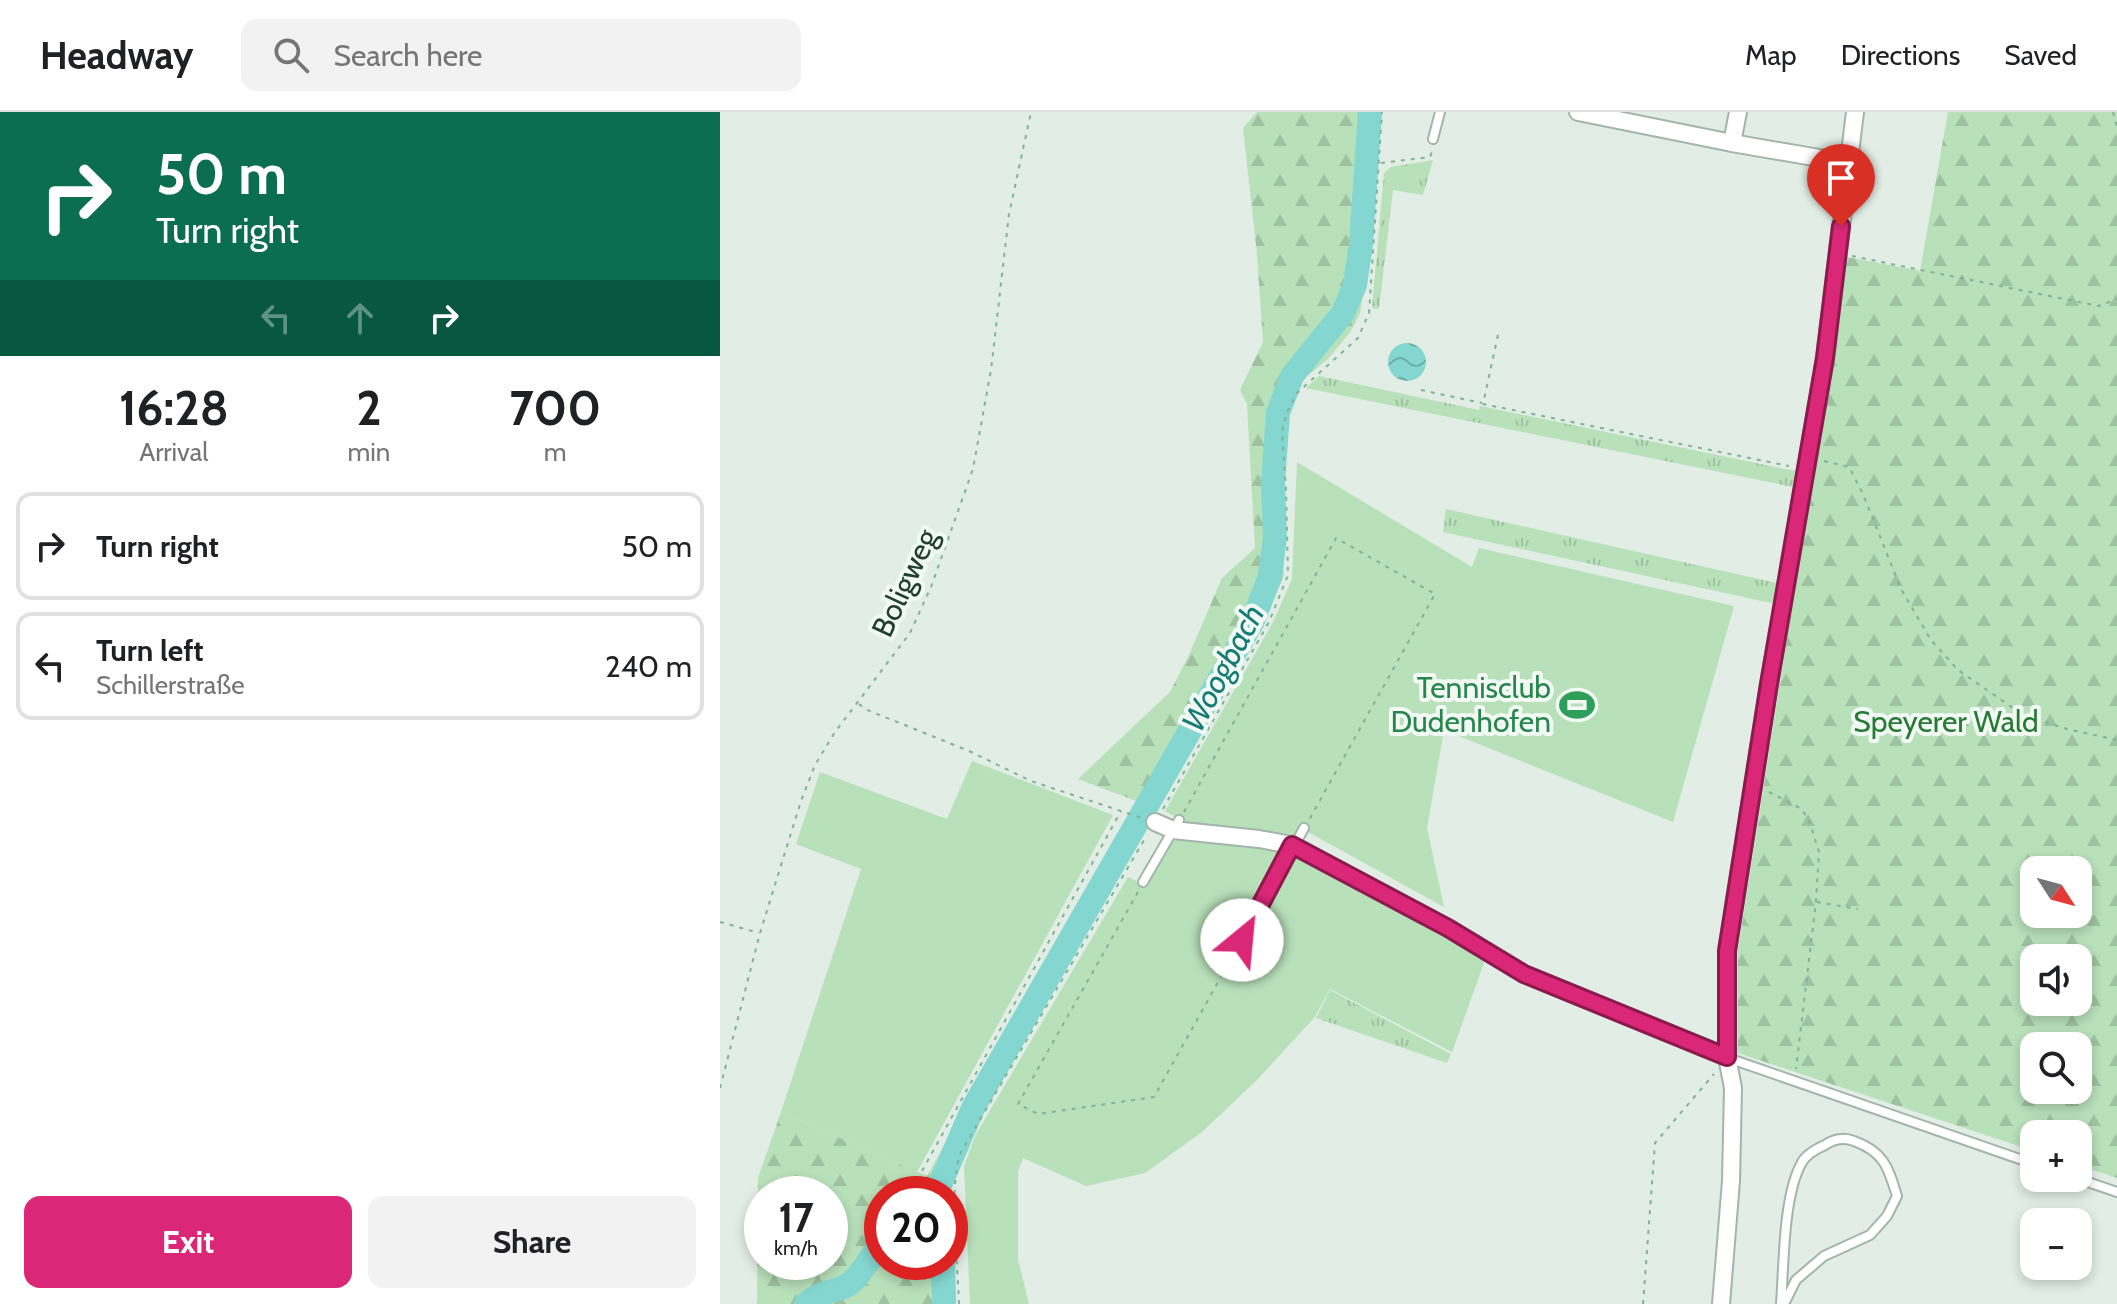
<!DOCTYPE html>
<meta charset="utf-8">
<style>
:root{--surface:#fff;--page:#f2f2f2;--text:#202124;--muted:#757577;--line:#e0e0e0;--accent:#db2777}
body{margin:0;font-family:Cabin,sans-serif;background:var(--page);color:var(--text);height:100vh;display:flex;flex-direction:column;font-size:30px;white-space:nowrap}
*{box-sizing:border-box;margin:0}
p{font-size:26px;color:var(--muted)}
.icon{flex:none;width:44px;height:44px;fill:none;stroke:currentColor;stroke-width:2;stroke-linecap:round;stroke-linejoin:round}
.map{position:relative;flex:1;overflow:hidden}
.side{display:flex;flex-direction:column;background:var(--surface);width:720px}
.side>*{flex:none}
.top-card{background:#0b6e4f;color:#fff;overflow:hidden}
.needle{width:52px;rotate:126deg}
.buttons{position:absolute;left:1300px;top:744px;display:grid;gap:16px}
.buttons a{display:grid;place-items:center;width:72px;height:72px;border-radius:16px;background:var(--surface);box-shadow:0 4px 12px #0003;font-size:40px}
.speed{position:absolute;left:24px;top:1064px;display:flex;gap:16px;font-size:40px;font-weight:700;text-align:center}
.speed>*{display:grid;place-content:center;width:104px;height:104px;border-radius:50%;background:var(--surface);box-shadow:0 4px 12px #0003;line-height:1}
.speed small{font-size:20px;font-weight:400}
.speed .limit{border:12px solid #d22;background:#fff;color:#111}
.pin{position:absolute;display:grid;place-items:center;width:68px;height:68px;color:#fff;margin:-82px -34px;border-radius:50% 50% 50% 0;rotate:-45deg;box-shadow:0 0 8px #0007}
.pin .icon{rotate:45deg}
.me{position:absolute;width:88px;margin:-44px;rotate:28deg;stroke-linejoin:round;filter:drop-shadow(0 0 6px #0008)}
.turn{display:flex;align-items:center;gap:28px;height:168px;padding:0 24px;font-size:36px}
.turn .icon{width:104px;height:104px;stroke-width:2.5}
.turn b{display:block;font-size:56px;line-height:68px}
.lanes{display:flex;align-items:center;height:76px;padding:0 24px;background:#0003;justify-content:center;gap:40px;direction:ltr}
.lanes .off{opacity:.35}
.eta{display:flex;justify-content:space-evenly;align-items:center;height:136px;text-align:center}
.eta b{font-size:48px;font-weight:700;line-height:56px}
.cta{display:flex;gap:16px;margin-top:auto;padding:16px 24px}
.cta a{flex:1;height:92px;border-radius:16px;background:var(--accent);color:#fff;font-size:32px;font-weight:700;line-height:92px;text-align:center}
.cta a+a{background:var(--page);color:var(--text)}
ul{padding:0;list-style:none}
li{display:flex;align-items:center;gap:24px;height:108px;margin:0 16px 12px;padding:0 8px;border:4px solid var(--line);border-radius:16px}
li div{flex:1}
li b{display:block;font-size:30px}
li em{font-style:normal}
header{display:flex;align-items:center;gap:48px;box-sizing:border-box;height:112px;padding:0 40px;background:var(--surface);border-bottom:2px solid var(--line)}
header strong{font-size:38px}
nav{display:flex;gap:44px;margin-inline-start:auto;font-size:28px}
.search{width:560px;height:72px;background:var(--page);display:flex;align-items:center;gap:20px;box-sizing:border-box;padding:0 28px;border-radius:16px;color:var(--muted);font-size:30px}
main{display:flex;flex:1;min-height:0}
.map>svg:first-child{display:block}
</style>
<header>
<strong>Headway</strong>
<div class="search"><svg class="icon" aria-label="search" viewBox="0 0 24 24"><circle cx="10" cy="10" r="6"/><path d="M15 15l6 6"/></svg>Search here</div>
<nav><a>Map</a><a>Directions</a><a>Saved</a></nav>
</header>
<main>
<section class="side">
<div class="top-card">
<div class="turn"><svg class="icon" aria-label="right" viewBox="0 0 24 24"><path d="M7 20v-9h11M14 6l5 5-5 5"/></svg><div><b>50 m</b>Turn right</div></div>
<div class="lanes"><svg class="icon off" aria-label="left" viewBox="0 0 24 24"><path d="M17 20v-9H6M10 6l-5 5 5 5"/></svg><svg class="icon off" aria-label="ahead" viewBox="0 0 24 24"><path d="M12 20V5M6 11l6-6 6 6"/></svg><svg class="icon" aria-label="right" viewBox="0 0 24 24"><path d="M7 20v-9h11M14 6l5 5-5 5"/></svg></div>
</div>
<div class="eta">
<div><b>16:28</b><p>Arrival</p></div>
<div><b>2</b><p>min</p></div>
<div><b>700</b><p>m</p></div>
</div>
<ul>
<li><svg class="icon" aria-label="right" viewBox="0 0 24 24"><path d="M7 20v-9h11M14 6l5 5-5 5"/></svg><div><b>Turn right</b></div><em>50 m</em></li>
<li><svg class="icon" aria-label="left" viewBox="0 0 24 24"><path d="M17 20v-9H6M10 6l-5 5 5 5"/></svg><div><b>Turn left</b><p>Schillerstraße</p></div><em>240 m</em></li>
</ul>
<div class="cta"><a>Exit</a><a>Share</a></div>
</section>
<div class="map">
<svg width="1397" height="1192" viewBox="0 0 1397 1192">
<defs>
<pattern id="grass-tufts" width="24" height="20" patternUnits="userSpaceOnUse" patternTransform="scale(2)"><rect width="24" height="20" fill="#b8e0b9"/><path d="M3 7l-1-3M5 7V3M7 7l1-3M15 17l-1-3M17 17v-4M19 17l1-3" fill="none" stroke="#9ec19f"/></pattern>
<pattern id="forest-firs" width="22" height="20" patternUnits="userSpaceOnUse" patternTransform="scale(2)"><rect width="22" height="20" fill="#b8e0b9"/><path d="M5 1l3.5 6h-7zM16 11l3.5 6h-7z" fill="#9ec19f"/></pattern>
<pattern id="water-waves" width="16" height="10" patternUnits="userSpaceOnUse" patternTransform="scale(2)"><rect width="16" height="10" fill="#84d7d0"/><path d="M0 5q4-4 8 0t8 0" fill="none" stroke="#6cb0a9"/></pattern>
</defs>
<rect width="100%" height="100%" fill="#e1ede5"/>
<g fill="url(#grass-tufts)">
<path d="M713,48L703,83L673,78L659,197L652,196L664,61L671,55Z"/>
<path d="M599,264L759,298L760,294L1080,360L1078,376L586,276Z"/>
<path d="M726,397L1061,472L1056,492L723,420Z"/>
<path d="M610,878L731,942L727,951L596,906Z"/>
</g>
<g fill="url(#forest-firs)" fill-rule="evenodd">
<path d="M537,0H658L648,151L640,201L631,219L608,247L576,273L561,301L558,334L564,463L543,513L428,715L234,1044L232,1077L236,1192H37L38,1066L61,1000L207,1064L416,689L358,667L450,580L469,543L502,466L535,436L527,292L520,278L543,230L537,142L523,16ZM42,1082H110V1150H42ZM162,1082H230V1150H162Z"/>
<path d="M1228,0H1397V1066L1358,1053V1022H1314V1039L1018,941V838L1127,145L1200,159ZM1314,758H1358V802H1314ZM1314,846H1358V890H1314ZM1314,934H1358V978H1314Z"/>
</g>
<g fill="#b8e0b9">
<path d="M577,350L752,455L759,436L1014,494L953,710L724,618L707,716L724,795L579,715L519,829L571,744L592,752L765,848L732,940L610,877L594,906L537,968L482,1020L425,1061L366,1074L303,1046L298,1059V1147L309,1192H250L244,1054L256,1022L408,765L427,774L465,710L445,699L552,512L572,467Z"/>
<path d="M252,649L393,703L197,1060L61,1000L141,757L76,732L100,660L227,707Z"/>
</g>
<circle fill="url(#water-waves)" cx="687" cy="250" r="19"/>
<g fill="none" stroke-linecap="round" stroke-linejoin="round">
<g stroke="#84d7d0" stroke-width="24">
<path d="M216,1082L253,996L533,509L550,464L555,425L553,371L558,301L572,264L623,201L635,173L641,132L650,0"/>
<path d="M223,1150L224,1192"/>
<path d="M86,1192C102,1177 121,1181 133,1169C144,1158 151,1143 162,1132"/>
</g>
<g stroke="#a3b5ab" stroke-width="12">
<g id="lane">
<path d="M713,27L720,0"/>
<path d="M574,734L584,716"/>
<path d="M423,770L459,708"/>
<path d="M522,828L572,734"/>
<path d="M1008,946L1314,1052"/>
<path d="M1356,1066L1397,1080"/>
<path d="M1061,1192C1064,1153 1063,1086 1081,1052C1085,1043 1096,1037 1105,1033C1114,1027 1124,1025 1134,1029C1164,1040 1168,1055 1177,1084L1167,1104L1150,1123L1104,1144L1076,1168L1064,1192"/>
</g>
</g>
<g stroke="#a3b5ab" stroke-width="20">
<g id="street">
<path d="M858,0L1012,31L1128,51"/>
<path d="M1012,31L1018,0"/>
<path d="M435,710L453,718L539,727L572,733L728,816L804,862L1007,945"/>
<path d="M1001,1192L1011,1069L1013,976L1007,945V839L1049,572L1105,246L1135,0"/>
</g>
</g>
<g stroke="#7fb397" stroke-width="2" stroke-dasharray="4 6" stroke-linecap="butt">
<path d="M1393,0L1397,16"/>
<path d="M661,51L710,45L713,37"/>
<path d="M1132,144L1379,194L1397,187"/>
<path d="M778,223L763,292L1069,354"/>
<path d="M701,278L762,291"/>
<path d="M1104,349L1129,355L1143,382L1181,477L1211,528L1238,558L1303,603L1347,617L1397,628"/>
<path d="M139,592L145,597L249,639L311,669L422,706"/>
<path d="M1049,680L1082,697L1090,711L1099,740L1096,789L1076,957"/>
<path d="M443,697L549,510L568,463L566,378L562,320L567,300L577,281L638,226L649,201L662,0"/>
<path d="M464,700L616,426L715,482L589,708"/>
<path d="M418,780L298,992L318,1002L434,985L517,836"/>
<path d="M1097,790L1138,797"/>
<path d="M0,810L39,821"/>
<path d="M0,976L40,821L81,689L95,653L115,620L190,521L211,475L253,357L271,258L289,102L311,0"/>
<path d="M202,1059L401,699"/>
<path d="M239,1192C238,1153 228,1074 241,1040L427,723"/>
<path d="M923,1192L935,1031L994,962"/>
</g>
<use href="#lane" stroke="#fff" stroke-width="8"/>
<use href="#street" stroke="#fff" stroke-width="16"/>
</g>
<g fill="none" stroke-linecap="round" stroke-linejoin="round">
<g stroke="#8e194d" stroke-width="20">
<path id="route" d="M522,828L572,733L728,816L804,862L1007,945V839L1049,572L1105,246L1121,114"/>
</g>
<use href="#route" stroke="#db2777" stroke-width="14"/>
</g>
<defs>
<g id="stadium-bare" transform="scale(2.76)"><path d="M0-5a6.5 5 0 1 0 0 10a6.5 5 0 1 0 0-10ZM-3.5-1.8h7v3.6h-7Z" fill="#2e9e5b" stroke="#f2f9f4" stroke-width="2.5" paint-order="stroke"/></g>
</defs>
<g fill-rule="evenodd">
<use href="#stadium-bare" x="857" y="593"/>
</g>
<g text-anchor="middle" stroke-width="8" stroke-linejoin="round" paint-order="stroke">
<g font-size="30" fill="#203f2f" stroke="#f2f9f4">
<text transform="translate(185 471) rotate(-65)" y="10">Boligweg</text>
</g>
<g font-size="30" fill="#27864d" stroke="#f2f9f4" text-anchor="end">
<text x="831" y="586">Tennisclub<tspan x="831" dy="34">Dudenhofen</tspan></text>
</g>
<g font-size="30" fill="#267a33" stroke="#f2f9f4">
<text x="1226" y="620">Speyerer Wald</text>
</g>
<g font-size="32" font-style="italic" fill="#147b75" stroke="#f2f9f4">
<text transform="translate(503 556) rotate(-62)" y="11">Woogbach</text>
</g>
</g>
</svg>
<div class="buttons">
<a><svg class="needle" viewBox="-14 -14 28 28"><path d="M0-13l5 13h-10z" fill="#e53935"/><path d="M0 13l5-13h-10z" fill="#757577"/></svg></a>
<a><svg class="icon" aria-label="sound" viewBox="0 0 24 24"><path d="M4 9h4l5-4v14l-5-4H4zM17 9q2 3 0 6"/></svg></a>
<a><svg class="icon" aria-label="search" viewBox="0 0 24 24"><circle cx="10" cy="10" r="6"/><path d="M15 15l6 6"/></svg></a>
<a>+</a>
<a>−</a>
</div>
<div class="speed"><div>17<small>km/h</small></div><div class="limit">20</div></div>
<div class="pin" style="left:1121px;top:114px;background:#d93025"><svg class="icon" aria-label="arrive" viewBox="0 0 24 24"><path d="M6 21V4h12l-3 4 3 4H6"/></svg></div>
<svg class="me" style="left:522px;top:828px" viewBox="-20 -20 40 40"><circle r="19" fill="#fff"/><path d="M0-13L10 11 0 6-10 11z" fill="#db2777"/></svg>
</div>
</main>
